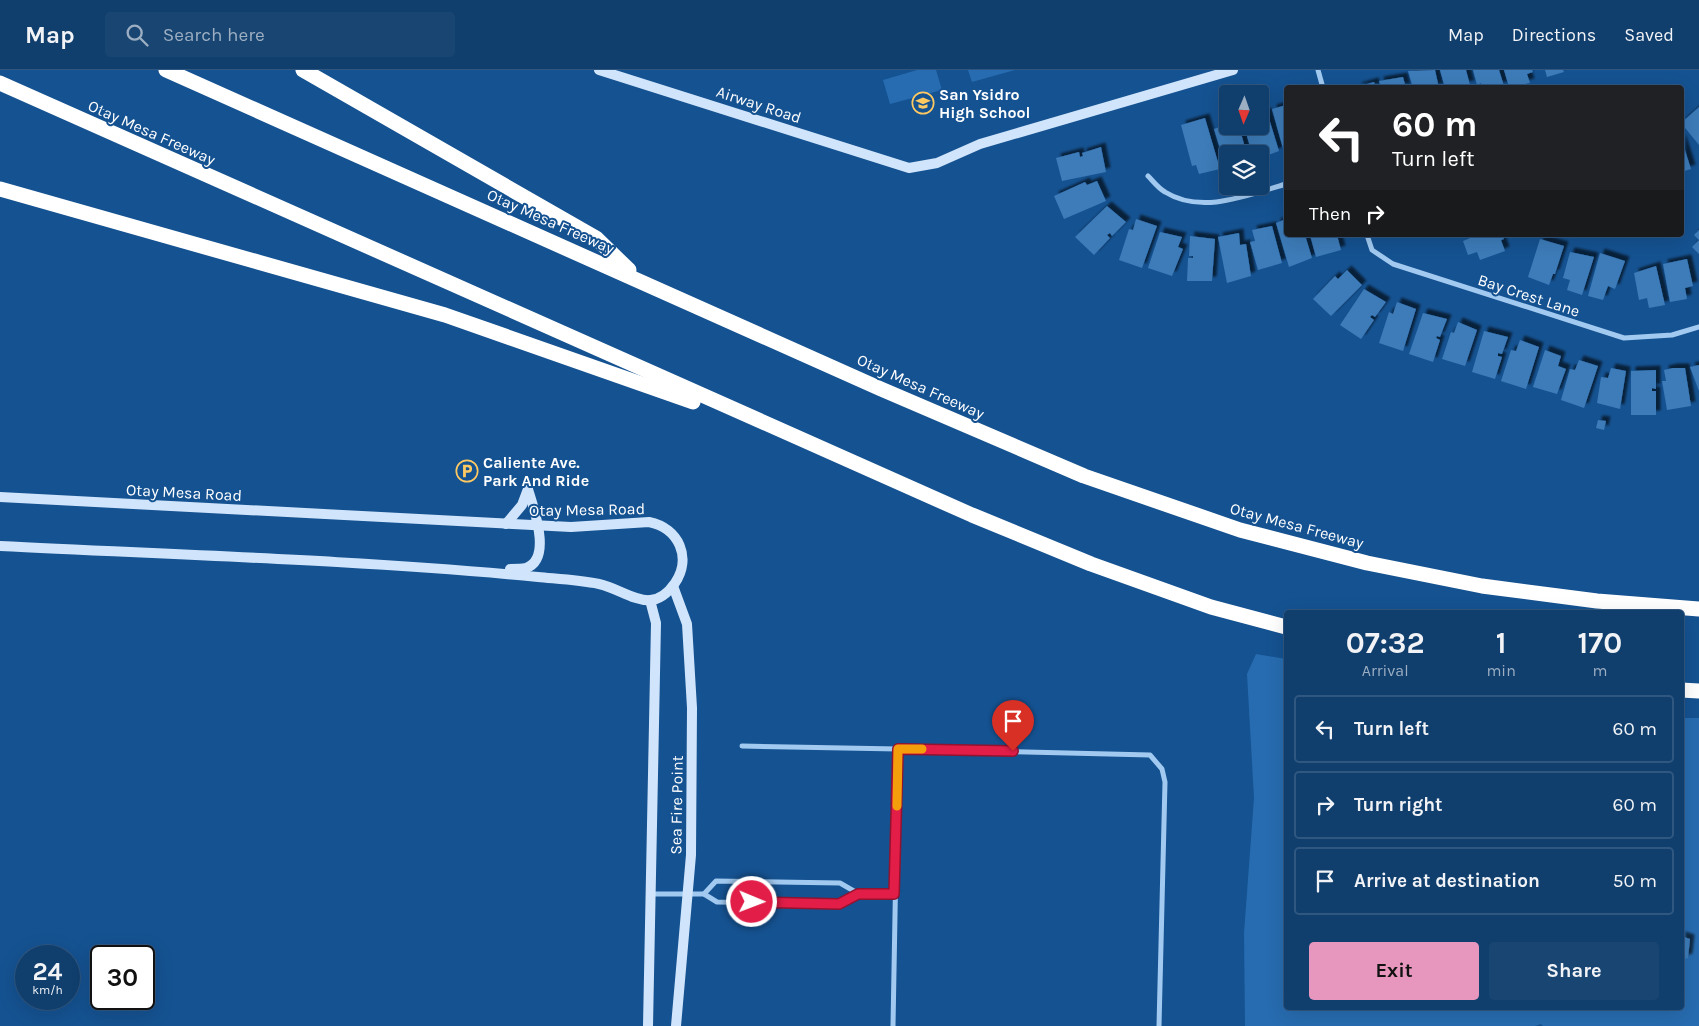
<!DOCTYPE html>
<style>
:root{--surface:#103e6d;--page:#194572;--text:#f1f3f6;--muted:#9caec2;--line:#305780;--accent:#e797bd}
body{margin:0;font-family:Karla,sans-serif;background:var(--page);color:var(--text);height:100vh;display:flex;flex-direction:column;font-size:19px;white-space:nowrap}
*{box-sizing:border-box;margin:0}
p{font-size:16px;color:var(--muted)}
.icon{flex:none;width:28px;height:28px;fill:none;stroke:currentColor;stroke-width:2;stroke-linecap:round;stroke-linejoin:round}
.map{position:relative;flex:1;overflow:hidden}
.sheet{position:absolute;left:1284px;top:540px;width:400px;height:400px;display:flex;flex-direction:column;background:var(--surface);border-radius:5px;box-shadow:0 5px 20px #0002,0 0 0 1px var(--line)}
.sheet>*{flex:none}
.banner{position:absolute;left:1284px;top:15px;width:400px;height:152px;border-radius:5px;box-shadow:0 5px 20px #0002,0 0 0 1px var(--line);background:#202124;color:#fff;overflow:hidden}
.needle{width:32px;rotate:182deg}
.fabs{position:absolute;left:1219px;top:15px;display:grid;gap:10px}
.fabs a{display:grid;place-items:center;width:50px;height:50px;border-radius:5px;background:var(--surface);box-shadow:0 5px 20px #0002,0 0 0 1px var(--line);font-size:25px}
.speed{position:absolute;left:15px;top:875px;display:flex;gap:10px;font-size:25px;font-weight:700;text-align:center}
.speed>*{display:grid;place-content:center;width:65px;height:65px;border-radius:50%;background:var(--surface);box-shadow:0 5px 20px #0002,0 0 0 1px var(--line);line-height:1}
.speed small{font-size:12px;font-weight:400}
.speed .limit{border:2px solid #111;border-radius:8px;background:#fff;color:#111}
.pin{position:absolute;display:grid;place-items:center;width:42px;height:42px;color:#fff;margin:-51px -21px;border-radius:50% 50% 50% 0;rotate:-45deg;box-shadow:0 0 5px #0007}
.pin .icon{rotate:45deg}
.me{position:absolute;width:55px;margin:-28px;rotate:91deg;stroke-linejoin:round;filter:drop-shadow(0 0 4px #0008)}
.turn{display:flex;align-items:center;gap:18px;height:105px;padding:0 25px;font-size:22px}
.turn .icon{width:65px;height:65px;stroke-width:2.5}
.turn b{display:block;font-size:35px;line-height:42px}
.then{display:flex;align-items:center;height:48px;padding:0 25px;background:#0003;gap:10px;font-size:19px}
.eta{display:flex;justify-content:space-evenly;align-items:center;height:85px;text-align:center}
.eta b{font-size:30px;font-weight:700;line-height:35px}
.action{display:flex;gap:10px;margin-top:auto;padding:10px 25px}
.action a{flex:1;height:58px;border-radius:5px;background:var(--accent);color:#111;font-size:20px;font-weight:700;line-height:58px;text-align:center}
.action a+a{background:var(--page);color:var(--text)}
ul{padding:0;list-style:none}
li{display:flex;align-items:center;gap:15px;height:68px;margin:0 10px 8px;padding:0 15px;border:2px solid var(--line);border-radius:5px}
li div{flex:1}
li b{display:block;font-size:19px}
li em{font-style:normal}
header{display:flex;align-items:center;gap:30px;box-sizing:border-box;height:70px;padding:0 25px;background:var(--surface);border-bottom:1px solid var(--line)}
header strong{font-size:24px}
nav{display:flex;gap:28px;margin-inline-start:auto;font-size:18px}
.search{width:350px;height:45px;background:var(--page);display:flex;align-items:center;gap:12px;box-sizing:border-box;padding:0 18px;border-radius:5px;color:var(--muted);font-size:19px}
.map>svg:first-child{display:block}
</style>
<header>
<strong>Map</strong>
<div class="search"><svg class="icon" aria-label="search" viewBox="0 0 24 24"><circle cx="10" cy="10" r="6"/><path d="M15 15l6 6"/></svg>Search here</div>
<nav><a>Map</a><a>Directions</a><a>Saved</a></nav>
</header>
<div class="map">
<svg width="1699" height="956" viewBox="0 0 1699 956">
<defs>
<filter id="shadow"><feDropShadow dx="4.5" dy="-4.5" stdDeviation="1" flood-color="#0009"/></filter>
</defs>
<rect width="100%" height="100%" fill="#155291"/>
<g fill="#276cb0">
<path d="M917,0H936L942,20L890,34L883,10Z"/>
<path d="M968,0H1015L972,12Z"/>
<path d="M1256,584L1286,589V938H1681V648H1699V956H1543L1541,954L1535,956H1245L1244,863L1254,728L1247,604Z"/>
</g>
<g fill="#3d7bb9" filter="url(#shadow)">
<path d="M1435,0L1439,18H1413L1408,1Z"/>
<path d="M1440,0H1466L1470,15L1445,18Z"/>
<path d="M1473,0H1499L1504,16L1482,18L1481,13L1477,15Z"/>
<path d="M1504,0H1532L1533,2L1527,4L1530,13L1509,17Z"/>
<path d="M1545,0H1563L1564,2L1547,7Z"/>
<path d="M1403,7L1406,18H1381L1379,11Z"/>
<path d="M1374,12L1376,18H1357V17Z"/>
<path d="M1286,35V81L1284,82L1272,39Z"/>
<path d="M1699,37V75L1681,53Z"/>
<path d="M1267,42L1279,81L1260,88V84H1257L1256,78L1251,80L1244,56H1260V44Z"/>
<path d="M1205,48L1220,99L1199,104L1196,95L1192,96L1181,55Z"/>
<path d="M1226,55V57L1239,56L1246,81L1228,84L1226,98L1214,59Z"/>
<path d="M1681,68L1691,99L1681,102Z"/>
<path d="M1101,77L1106,102L1062,111L1056,88L1079,82L1080,87L1083,86L1082,83Z"/>
<path d="M1097,111L1106,131L1064,149L1054,126L1085,112L1087,115Z"/>
<path d="M1107,136L1126,152L1112,166L1110,163L1107,165L1110,168L1094,185L1075,167Z"/>
<path d="M1136,149L1157,156L1142,198L1119,190L1129,159L1133,160Z"/>
<path d="M1286,149V165H1305L1312,188L1289,197L1276,153Z"/>
<path d="M1272,156L1282,193L1258,200L1250,172L1255,171L1252,160Z"/>
<path d="M1699,160V184L1692,177L1699,170L1694,165Z"/>
<path d="M1160,162L1182,167L1178,177L1183,179L1172,206L1148,198Z"/>
<path d="M1239,163L1240,175L1246,174L1251,206L1227,213L1218,167Z"/>
<path d="M1310,165H1337L1341,180L1316,187Z"/>
<path d="M1477,165H1502L1504,169L1501,170L1505,181L1480,190L1477,182L1468,185L1463,171Z"/>
<path d="M1190,166L1215,169L1212,211H1187L1188,188H1193V186H1189Z"/>
<path d="M1540,169L1564,176L1555,204H1553L1549,215L1528,207Z"/>
<path d="M1570,182L1594,187L1582,225L1567,220L1570,210L1563,208Z"/>
<path d="M1600,183L1625,191L1615,219L1608,216L1603,230L1588,226Z"/>
<path d="M1687,189L1693,216L1685,218L1687,229L1670,232L1663,194Z"/>
<path d="M1656,196L1665,235L1649,238L1647,228L1639,230L1634,203Z"/>
<path d="M1347,200L1362,215L1331,246L1313,229L1335,206L1338,209Z"/>
<path d="M1364,219L1386,232L1375,247L1372,245L1370,247L1374,250L1361,269L1340,255Z"/>
<path d="M1397,232L1416,239L1403,281L1379,273L1389,242L1393,244Z"/>
<path d="M1423,243L1447,249L1440,267L1437,266L1436,268L1440,270L1433,292L1409,284Z"/>
<path d="M1458,252L1477,260L1465,296L1442,289L1451,262L1454,263Z"/>
<path d="M1484,261L1508,267L1502,284L1498,283V286L1502,287L1495,309L1472,302Z"/>
<path d="M1520,270L1539,277L1526,319L1501,311L1511,280L1516,281Z"/>
<path d="M1545,280L1561,286L1558,296L1566,299L1557,324L1533,317Z"/>
<path d="M1579,290L1598,296L1584,338L1561,330L1570,299L1575,300Z"/>
<path d="M1699,295V321L1690,297Z"/>
<path d="M1611,298L1626,301L1620,339L1597,333L1601,307L1608,308Z"/>
<path d="M1673,298H1685L1691,336L1667,340L1662,311H1666L1664,300Z"/>
<path d="M1656,300V319L1652,318V321H1656V345H1631V301Z"/>
<path d="M1598,350L1606,351L1604,360L1596,358Z"/>
<path d="M1681,866L1690,869L1688,888L1681,890Z"/>
</g>
<g fill="none" stroke-linecap="round" stroke-linejoin="round">
<g stroke="#a2caf1" stroke-width="5">
<path d="M1318,0L1323,18"/>
<path d="M1148,106C1153,111 1158,118 1165,122C1202,145 1248,125 1286,114"/>
<path d="M1367,165L1372,180L1393,194L1624,268L1672,265L1699,257"/>
<path d="M742,676L898,679"/>
<path d="M651,824H704L717,832L839,834L859,824H894"/>
<path d="M704,824L716,811L840,813L859,824"/>
<path d="M893,956L898,679L1150,685L1162,699L1165,712L1159,956"/>
</g>
<g stroke="#d0e5fc" stroke-width="10">
<path d="M599,0L909,98L937,93L980,74L1233,0"/>
<path d="M0,427L571,457L649,452C679,458 692,488 675,513C651,548 627,520 599,514C579,510 559,509 538,507C360,490 179,485 0,476"/>
<path d="M506,454L522,435L528,419"/>
<path d="M510,499C515,499 521,499 526,498C553,489 533,437 528,419"/>
<path d="M673,516L687,554L692,638L691,785L676,956"/>
<path d="M648,956L656,553L650,530"/>
</g>
<g stroke="#fff" stroke-width="15">
<path d="M166,0L881,319L1084,406L1240,460L1367,493L1482,516L1597,531L1699,539"/>
<path d="M303,0L596,168L629,200"/>
<path d="M0,13L972,445L1091,494L1211,537L1286,557"/>
<path d="M0,119L445,245L693,332"/>
<path d="M1681,620L1699,621"/>
</g>
</g>
<g fill="none" stroke-linecap="round" stroke-linejoin="round">
<g stroke="#92132f" stroke-width="12">
<path id="route" d="M752,832L839,834L858,824H894L898,679L1013,681"/>
</g>
<use href="#route" stroke="#e11d48" stroke-width="9"/>
<path stroke="#f59e0b" stroke-width="9" d="M897,736L898,679H922"/>
</g>
<defs>
<g id="school-ring" transform="scale(1.125)"><circle r="9.5" fill="#155291" stroke="#ffc962" stroke-width="1.5"/><path d="M0-5L7-2L0 1L-7-2ZM-4 1L0 2.5L4 1V4Q0 6-4 4Z" fill="#ffc962"/></g>
<g id="parking-ring" transform="scale(1.125)"><circle r="9.5" fill="#155291" stroke="#ffc962" stroke-width="1.5"/><path d="M-3.5-5.5H1a3.5 3.5 0 0 1 0 7H-1V5.5H-3.5ZM-1-3.4V-.6H.8a1.4 1.4 0 0 0 0-2.8Z" fill="#ffc962"/></g>
</defs>
<g fill-rule="evenodd">
<use href="#school-ring" x="923" y="33"/>
<use href="#parking-ring" x="467" y="401"/>
</g>
<g text-anchor="middle" stroke-width="4" stroke-linejoin="round" paint-order="stroke">
<g font-size="16" font-weight="bold" fill="#fff" stroke="#155291" text-anchor="start">
<text x="939" y="30">San Ysidro<tspan x="939" dy="18">High School</tspan></text>
<text x="483" y="398">Caliente Ave.<tspan x="483" dy="18">Park And Ride</tspan></text>
</g>
<g font-size="16" fill="#fff" stroke="#155291">
<text transform="translate(759 34) rotate(18)" y="6">Airway Road</text>
<text transform="translate(152 62) rotate(24)" y="6">Otay Mesa Freeway</text>
<text transform="translate(551 151) rotate(24)" y="6">Otay Mesa Freeway</text>
<text transform="translate(1529 225) rotate(18)" y="6">Bay Crest Lane</text>
<text transform="translate(921 316) rotate(24)" y="6">Otay Mesa Freeway</text>
<text transform="translate(184 422) rotate(3)" y="6">Otay Mesa Road</text>
<text transform="translate(587 439) rotate(-1)" y="6">Otay Mesa Road</text>
<text transform="translate(1297 455) rotate(15)" y="6">Otay Mesa Freeway</text>
<text transform="translate(676 735) rotate(-89)" y="6">Sea Fire Point</text>
</g>
</g>
</svg>
<div class="fabs">
<a><svg class="needle" viewBox="-14 -14 28 28"><path d="M0-13l5 13h-10z" fill="#e53935"/><path d="M0 13l5-13h-10z" fill="#9caec2"/></svg></a>
<a><svg class="icon" aria-label="layers" viewBox="0 0 24 24"><path d="M12 4l9 5-9 5-9-5zM3 14l9 5 9-5"/></svg></a>
</div>
<div class="speed"><div>24<small>km/h</small></div><div class="limit">30</div></div>
<div class="pin" style="left:1013px;top:681px;background:#d93025"><svg class="icon" aria-label="arrive" viewBox="0 0 24 24"><path d="M6 21V4h12l-3 4 3 4H6"/></svg></div>
<svg class="me" style="left:752px;top:832px" viewBox="-20 -20 40 40"><circle r="17" fill="#e11d48" stroke="#fff" stroke-width="3"/><path d="M0-11L8 9 0 5-8 9z" fill="#fff"/></svg>
<div class="banner">
<div class="turn"><svg class="icon" aria-label="left" viewBox="0 0 24 24"><path d="M17 20v-9H6M10 6l-5 5 5 5"/></svg><div><b>60 m</b>Turn left</div></div>
<div class="then">Then<svg class="icon" aria-label="right" viewBox="0 0 24 24"><path d="M7 20v-9h11M14 6l5 5-5 5"/></svg></div>
</div>
<section class="sheet">
<div class="eta">
<div><b>07:32</b><p>Arrival</p></div>
<div><b>1</b><p>min</p></div>
<div><b>170</b><p>m</p></div>
</div>
<ul>
<li><svg class="icon" aria-label="left" viewBox="0 0 24 24"><path d="M17 20v-9H6M10 6l-5 5 5 5"/></svg><div><b>Turn left</b></div><em>60 m</em></li>
<li><svg class="icon" aria-label="right" viewBox="0 0 24 24"><path d="M7 20v-9h11M14 6l5 5-5 5"/></svg><div><b>Turn right</b></div><em>60 m</em></li>
<li><svg class="icon" aria-label="arrive" viewBox="0 0 24 24"><path d="M6 21V4h12l-3 4 3 4H6"/></svg><div><b>Arrive at destination</b></div><em>50 m</em></li>
</ul>
<div class="action"><a>Exit</a><a>Share</a></div>
</section>
</div>
